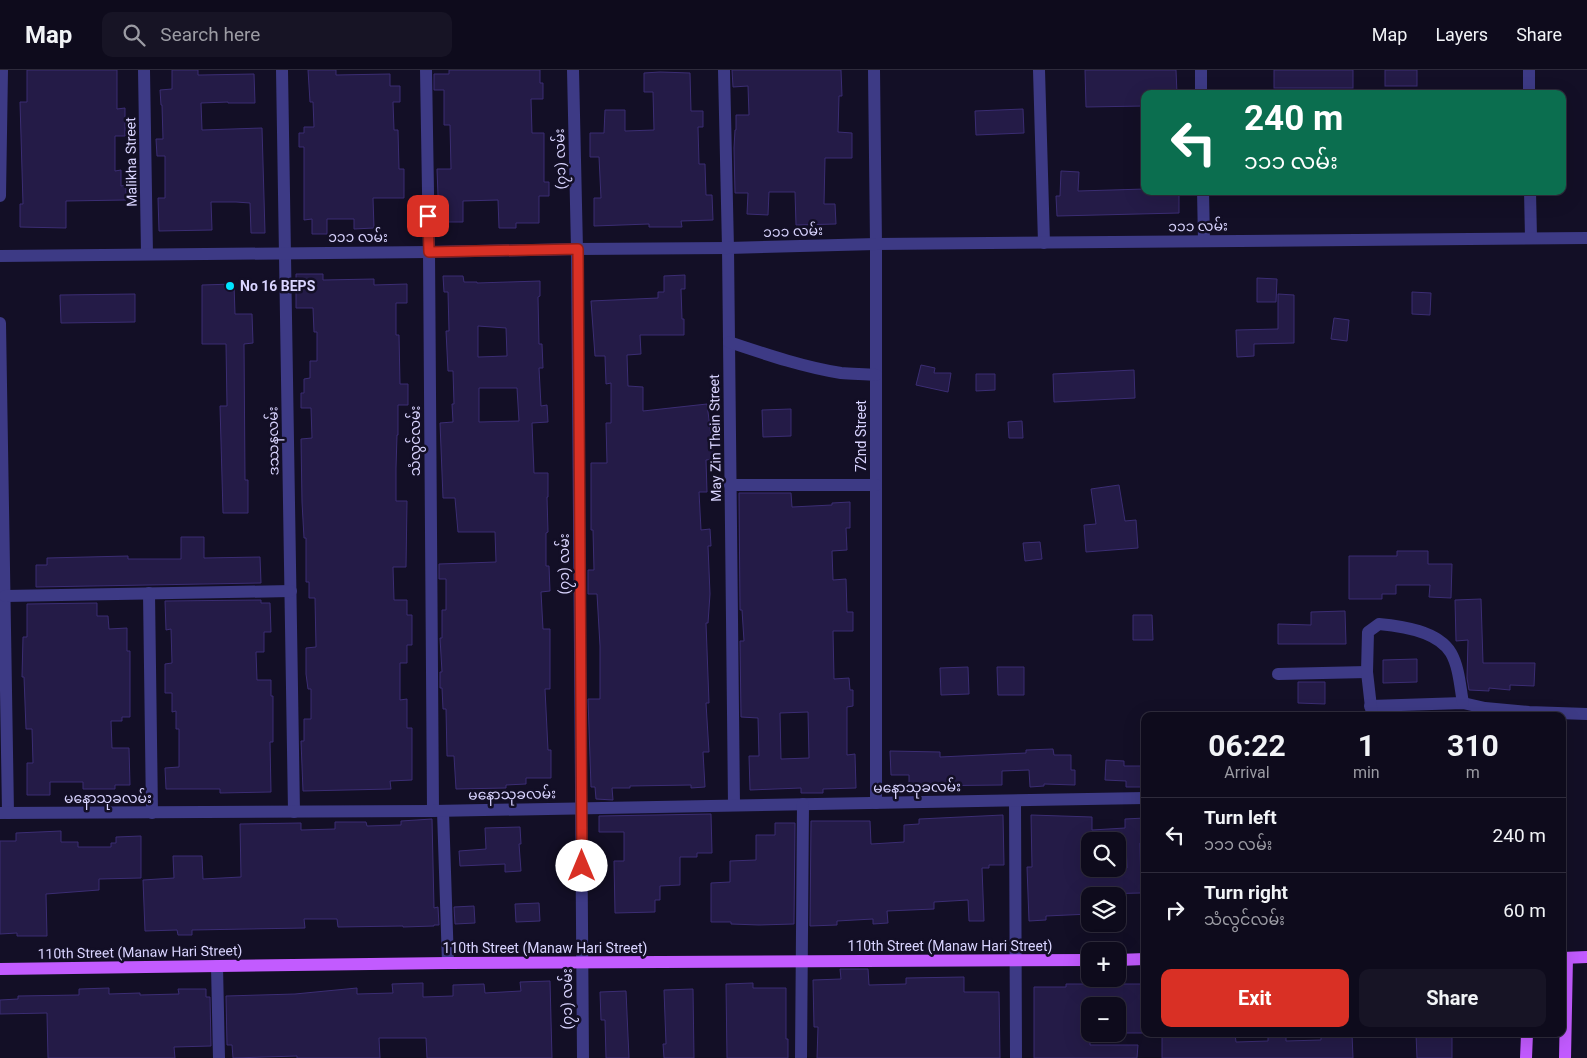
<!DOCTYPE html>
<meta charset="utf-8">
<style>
:root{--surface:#0e0b1c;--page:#171425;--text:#f1f3f6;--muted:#9b9ba3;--line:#2e2b3b;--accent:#d93025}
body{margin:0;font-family:Roboto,"Noto Sans Myanmar",sans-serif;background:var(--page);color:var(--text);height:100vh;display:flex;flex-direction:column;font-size:19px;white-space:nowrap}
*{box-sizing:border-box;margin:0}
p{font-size:16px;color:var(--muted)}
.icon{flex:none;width:28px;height:28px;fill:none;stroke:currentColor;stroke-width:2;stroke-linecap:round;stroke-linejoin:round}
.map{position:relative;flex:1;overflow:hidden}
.drawer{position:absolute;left:1141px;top:642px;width:425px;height:325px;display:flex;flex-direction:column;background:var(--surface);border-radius:10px;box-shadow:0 5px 20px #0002,0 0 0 1px var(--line)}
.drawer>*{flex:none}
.banner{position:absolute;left:1141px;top:20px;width:425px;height:105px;border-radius:10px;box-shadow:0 5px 20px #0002,0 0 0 1px var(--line);background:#0b6e4f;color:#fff;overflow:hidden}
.tools{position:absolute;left:1081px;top:762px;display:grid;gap:10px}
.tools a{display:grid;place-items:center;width:45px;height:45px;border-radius:10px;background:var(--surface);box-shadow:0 5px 20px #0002,0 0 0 1px var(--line);font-size:25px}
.pin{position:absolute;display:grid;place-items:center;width:42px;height:42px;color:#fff;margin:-21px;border-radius:10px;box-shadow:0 2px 8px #0006}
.me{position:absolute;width:55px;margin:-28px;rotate:0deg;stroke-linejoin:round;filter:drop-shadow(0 0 4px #0008)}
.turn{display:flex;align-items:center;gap:18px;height:105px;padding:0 20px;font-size:22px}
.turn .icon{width:65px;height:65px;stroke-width:2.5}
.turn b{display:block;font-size:35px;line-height:42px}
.eta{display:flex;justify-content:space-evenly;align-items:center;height:85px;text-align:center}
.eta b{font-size:30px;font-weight:700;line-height:35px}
.cta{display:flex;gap:10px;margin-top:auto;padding:10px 20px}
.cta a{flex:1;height:58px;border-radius:10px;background:var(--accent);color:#fff;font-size:20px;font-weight:700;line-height:58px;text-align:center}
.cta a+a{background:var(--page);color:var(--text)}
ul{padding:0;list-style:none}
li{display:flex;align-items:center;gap:15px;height:75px;padding:0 20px;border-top:1px solid var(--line)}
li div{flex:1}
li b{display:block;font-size:19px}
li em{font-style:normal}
header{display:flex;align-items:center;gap:30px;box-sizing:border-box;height:70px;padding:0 25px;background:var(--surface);border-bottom:1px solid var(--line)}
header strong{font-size:24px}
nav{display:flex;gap:28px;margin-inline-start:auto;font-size:18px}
.search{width:350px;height:45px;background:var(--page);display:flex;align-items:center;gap:12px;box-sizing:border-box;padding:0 18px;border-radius:10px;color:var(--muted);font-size:19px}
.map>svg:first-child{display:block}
</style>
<header>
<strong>Map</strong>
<div class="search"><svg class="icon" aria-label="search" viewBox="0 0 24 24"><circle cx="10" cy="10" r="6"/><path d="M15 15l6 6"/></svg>Search here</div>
<nav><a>Map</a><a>Layers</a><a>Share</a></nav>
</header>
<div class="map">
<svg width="1587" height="988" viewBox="0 0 1587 988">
<rect width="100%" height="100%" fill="#130f26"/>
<g fill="#241b47" stroke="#3b2d73" fill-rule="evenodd">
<path d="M27,0H117V39L125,38V66H115V101L121,100V116L126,115V130L66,131V158L20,157V134H23L20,32H27Z"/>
<path d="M172,0H198V5H201L254,4L255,33H228V32L201,33L202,60L262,58L265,163H251L250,133L236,132H211L212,160L159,161L158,128H165V86H157L156,69H163L162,35H161L160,20L172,19Z"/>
<path d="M308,0H336V5L390,4V16H400V32H393L394,60H398L399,99H404V128H373L374,158L354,159V149H327V164H312V149L304,150V77H299V63H304V57H314L313,32H310Z"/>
<path d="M449,0H540V13H543V29H531L532,63H544V112H549V126H539V153H516V158H499L498,130L463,131V152H439L437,99H451L450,55H444V20H434V4H449Z"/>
<path d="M732,0H841L842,26H839L838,62L852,63V88H825L824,134H835L836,154L796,155L795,122H769L768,145L747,144L748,123H735L734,78L735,60H736V45H749L748,16L733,17Z"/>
<path d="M1085,0H1176L1177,24H1145V36L1086,37Z"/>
<rect x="1274" y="0" width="79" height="18"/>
<rect x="1385" y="0" width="32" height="16"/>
<path d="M660,2L690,3L691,41H703V57H698L699,94H705L706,125H712L713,150L681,151L682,157H649V154L594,156V128H601L599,87H590V63H604L605,40H625V61L654,60L653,22H644V3Z"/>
<path d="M1023,39L1024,63L976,65L975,41Z"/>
<path d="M1061,101L1079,102L1078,121L1145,119V121H1179V143L1057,146L1056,126H1060Z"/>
<path d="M296,204H323V210L374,209V215L407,214V233H396V265H399L400,314H408V335H398V365H397L396,398V431H407L406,497H393L394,530H407V545H412V575H407V593H400V630L407,629V658H412V710L390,711L391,719L303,721L301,671H304V649H311V619H308L306,604V578L316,577L315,528H309V512H306V468H304L302,432L301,369L312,368L311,338H301V323H304V309L310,308V291H317V262H314L313,238H296Z"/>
<path d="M685,205V219H681L682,249H684V265H640L641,284L627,285L628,316L643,317V341L707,334L714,389L706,390L707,422H699L701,460L710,459L711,476H708L710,524L708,553H706L709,633H706L709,682H703L705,717L691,718V715L630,716V718H612L613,730L596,729L595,717H591L588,629H600V576L597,524H588V500H594L593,460H591V393H607L606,353H611V313L606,314L605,286H595L591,231L658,228V222H664V206Z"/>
<path d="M443,206H463L464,212H477V213L540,211V226L538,227L539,274H542L543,298H539L541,336L547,335L548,352L532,353L534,403H548V427H547L548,462L546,463V496H549L550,521L541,522L543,559H550V619H545L548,680H551V708H526V714L506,715V718L456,719L454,686H447L446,639H443L442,618H440V602H442L440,568H442V540H446V509H439V494L496,492L495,462H458L455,428H443L440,353L453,352L452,334H454L453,301H448L446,261H449L448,222H444ZM478,256L506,258L507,286L478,287ZM479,318H517L519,351L479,352Z"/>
<path d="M1257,208L1277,209L1276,232H1257Z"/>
<path d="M234,214L235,244H252L253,273L244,274L245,410H248V443H223L220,336H227L226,274H202V215Z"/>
<path d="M1412,222L1431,223L1430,245L1412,244Z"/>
<path d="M135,224V252L61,253L60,225Z"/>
<path d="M1278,224L1294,225V273L1254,274V286L1237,287L1236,260L1278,259Z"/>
<path d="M1334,248L1349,250L1347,271L1331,269Z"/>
<path d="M921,295L935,298L934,303H951L948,322L916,315Z"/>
<path d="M1134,300L1135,328L1054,332L1053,304Z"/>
<path d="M976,304H995V320L976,321Z"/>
<path d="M791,339V366L763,367L762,340Z"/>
<path d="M1022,351L1023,368H1009L1008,352Z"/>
<path d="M1119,415L1125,451L1136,450L1138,478L1086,482L1084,455L1096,454L1091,419Z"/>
<path d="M739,423H791L792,437L832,435V433L850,432V458H846L847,480L832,481L833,510L846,509L847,542H853V561H833L834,609L849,608L850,620H853V636L847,637V685L855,684L856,718L823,719V723H801V718L750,720L749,686H759L758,648L741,647L740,571H744L742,540H740ZM808,642L809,688L781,689L780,643Z"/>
<path d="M181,467H204V488L260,487L261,513L36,517V495H47V488L128,486V489H181Z"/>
<path d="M1040,472L1042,489L1025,491L1023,473Z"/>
<path d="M1397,481H1428V494H1452L1451,528L1429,527L1430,515H1396V524H1382V529H1349V486H1397Z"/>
<path d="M1481,529L1483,593H1535L1534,616L1510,615V620L1489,618V621L1469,620L1467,608L1468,570L1456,571L1455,530Z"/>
<path d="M261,530V533H270L271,562H264V582H256L257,610H271V626H273V672H270L271,722L220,723V719H166L165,698L179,697V659H176V641L172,642V623H165V594L172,593L171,559L166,560L165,531Z"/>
<path d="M97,533V546H108L109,559L127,558V581H130V647H122V651H111L112,678H129L130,715H115V719H83V712H50V725H27V693H33L32,659H26L24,607H22L23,567H27V534Z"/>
<path d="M1345,541L1346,574H1278V554L1311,555V542Z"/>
<path d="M1133,545H1152L1153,570H1133Z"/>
<path d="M1417,589V612L1383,613V590Z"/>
<path d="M968,597L969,624L941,625L940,598Z"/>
<path d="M997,597H1024V625H998Z"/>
<path d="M1298,612H1325V634L1298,633Z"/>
<path d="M1053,679L1054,685H1071V700H1075V715L1044,714V716L1030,717L1029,700L1002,701V715L909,716V705H891L890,681L940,682V687L1026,683V680Z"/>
<path d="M1106,690L1124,691V696H1145V717H1126V711L1105,710Z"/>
<path d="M711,744L712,783H697V787H680V815L660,816V830H655V842L615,843L614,791H624V762H599V746Z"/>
<path d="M1003,745L1004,795H989V798H982L984,851H969L968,830L934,832V839L887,841L888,853L873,854V849L837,851V855L810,856L811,751H870L871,774L904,772V755L919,754V749Z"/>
<path d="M1031,745L1092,747V760L1125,758V749L1145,748V773H1140L1141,823L1096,824V826H1090V844L1046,846V850L1029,851L1027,797H1032ZM1090,771H1126L1127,798L1090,799Z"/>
<path d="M432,749L434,838L438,837L439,855H434V856L403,857V856L338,857L337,849H304L305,858L192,860V865H178L177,860L145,861L143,810L174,808L173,786H202L203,809L241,807L240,754L301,753V760L335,759V752H366L367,756L401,755V751Z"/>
<path d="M775,753H795L794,854L759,855L731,854V852H711V813L730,812V791L756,790V765H775Z"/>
<path d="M520,757L521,774H519L521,801L505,802V794L460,796L459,781L486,779L485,758Z"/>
<path d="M61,761V772H78V777H111V773H116V767L141,766V808L99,809V820L46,824L47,866H17V863L0,864V771H16V763Z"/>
<path d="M539,833L540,851L516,852L515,834Z"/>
<path d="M474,836L475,853L455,854L454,837Z"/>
<path d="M840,899H868L869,915L906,914V908L964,907V922H999L1000,988H817L818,957H814L813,910L841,909Z"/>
<path d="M550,911L552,988H427L426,968H379L380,988H297V986L233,988L232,975H227L226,926L295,924L357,918V924L393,923L392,914L423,913V927L453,926V915L484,914L485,923L521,921L520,912Z"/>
<path d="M753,913V918H786V969H788V988H727L726,914Z"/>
<path d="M1066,914H1145V963H1118V936H1090V975H1138L1137,988H1034V917H1066Z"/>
<path d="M109,918V924L140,923V925L179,924L178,919H206V927H210L211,976L174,977L175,988H48L47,943L0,944V930L18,929V926L79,925V919Z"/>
<path d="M693,919L694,988H664L663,974H666L664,920Z"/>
<path d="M626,921L629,988H606L605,950H601L600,922Z"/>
<path d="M1162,964H1235L1236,972L1268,971V967H1286V971L1321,970V964H1352L1353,988H1162Z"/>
<path d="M1416,964H1452V988H1417Z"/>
</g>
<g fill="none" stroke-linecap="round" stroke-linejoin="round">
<g stroke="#3d3a85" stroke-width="12">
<path d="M144,0L147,184"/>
<path d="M282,0L294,742"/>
<path d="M426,0L429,182L433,741"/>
<path d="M573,0L577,179L583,988"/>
<path d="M724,0L728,178L734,735"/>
<path d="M874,0L876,174V733"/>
<path d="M1039,0L1044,173"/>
<path d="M1201,0V24"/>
<path d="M1529,0V24"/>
<path d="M1203,121L1204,171"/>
<path d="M1530,121L1531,168"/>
<path d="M0,126L2,0"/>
<path d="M0,186L429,182L577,179L728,178L876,174L1587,168"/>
<path d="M0,253L8,743"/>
<path d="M729,272C765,284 803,297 841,303C852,304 864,304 876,305"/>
<path d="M730,415H876"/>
<path d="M149,523L152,743"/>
<path d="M5,526L291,521"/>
<path d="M1278,604L1367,602"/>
<path d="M1370,636L1463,633L1485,638L1529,642L1587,644"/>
<path d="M1372,646L1367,602L1368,562L1379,554C1402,556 1438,561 1451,583C1459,597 1460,616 1463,633"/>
<path d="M1015,731L1016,988"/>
<path d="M443,741L448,893"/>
<path d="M0,743L433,741L1145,728"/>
<path d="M217,896L219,988"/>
<path d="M801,988L803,734"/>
</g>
<g stroke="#c25bff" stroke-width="12">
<path d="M1562,888L1587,887"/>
<path d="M1118,890L1145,889"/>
<path d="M0,899L448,893L1090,890"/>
<path d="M1526,988L1527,964"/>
<path d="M1565,988L1567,888"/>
</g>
</g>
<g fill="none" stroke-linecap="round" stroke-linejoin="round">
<g stroke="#8d1f18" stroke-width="12">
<path id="route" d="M428,146L429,182L578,179L582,796"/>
</g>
<use href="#route" stroke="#d93025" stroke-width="9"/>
</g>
<circle fill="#00e5ff" stroke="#130f26" stroke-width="2" cx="230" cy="216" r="5"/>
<g text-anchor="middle" stroke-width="5" stroke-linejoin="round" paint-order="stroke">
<g font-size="14" fill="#d9d4ff" stroke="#130f26">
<text transform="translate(560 89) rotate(-92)" y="5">(၇၁) လမ်း</text>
<text transform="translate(131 92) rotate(-91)" y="5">Malikha Street</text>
<text transform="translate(1198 156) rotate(-1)" y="5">၁၁၁ လမ်း</text>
<text transform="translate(793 161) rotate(-2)" y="5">၁၁၁ လမ်း</text>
<text x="358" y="172">၁၁၁ လမ်း</text>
<text transform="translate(861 366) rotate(-90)" y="5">72nd Street</text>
<text transform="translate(715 368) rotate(-91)" y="5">May Zin Thein Street</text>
<text transform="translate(273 371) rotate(-91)" y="5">ဒဿနလမ်း</text>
<text transform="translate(415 371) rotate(-90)" y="5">သံလွင်လမ်း</text>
<text transform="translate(564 494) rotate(-90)" y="5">(၇၁) လမ်း</text>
<text transform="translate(917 717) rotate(-1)" y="5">မနောသုခလမ်း</text>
<text transform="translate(512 724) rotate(-1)" y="5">မနောသုခလမ်း</text>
<text x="108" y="733">မနောသုခလမ်း</text>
<text x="950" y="881">110th Street (Manaw Hari Street)</text>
<text x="545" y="883">110th Street (Manaw Hari Street)</text>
<text transform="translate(140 882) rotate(-1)" y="5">110th Street (Manaw Hari Street)</text>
<text transform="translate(567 929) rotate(-90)" y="5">(၇၁) လမ်း</text>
</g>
<g font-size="14" font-weight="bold" fill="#d9d4ff" stroke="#130f26" text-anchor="start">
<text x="240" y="221">No 16 BEPS</text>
</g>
</g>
</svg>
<div class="tools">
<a><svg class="icon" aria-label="search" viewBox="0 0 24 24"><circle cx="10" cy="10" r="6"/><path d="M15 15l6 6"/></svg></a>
<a><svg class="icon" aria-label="layers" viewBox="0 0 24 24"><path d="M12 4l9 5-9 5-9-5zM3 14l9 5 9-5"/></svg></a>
<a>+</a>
<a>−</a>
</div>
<div class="pin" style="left:428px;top:146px;background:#d93025"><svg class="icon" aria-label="arrive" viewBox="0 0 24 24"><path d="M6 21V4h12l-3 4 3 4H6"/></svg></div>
<svg class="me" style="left:582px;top:796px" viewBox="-20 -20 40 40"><circle r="19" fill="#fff"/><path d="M0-13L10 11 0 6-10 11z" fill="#d93025"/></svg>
<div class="banner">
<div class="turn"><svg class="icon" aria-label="left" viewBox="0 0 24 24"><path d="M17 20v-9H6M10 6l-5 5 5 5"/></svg><div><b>240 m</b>၁၁၁ လမ်း</div></div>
</div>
<section class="drawer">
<div class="eta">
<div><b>06:22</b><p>Arrival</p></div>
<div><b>1</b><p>min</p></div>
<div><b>310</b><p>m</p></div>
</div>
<ul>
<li><svg class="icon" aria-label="left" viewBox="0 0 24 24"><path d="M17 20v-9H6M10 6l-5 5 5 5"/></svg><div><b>Turn left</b><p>၁၁၁ လမ်း</p></div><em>240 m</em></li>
<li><svg class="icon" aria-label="right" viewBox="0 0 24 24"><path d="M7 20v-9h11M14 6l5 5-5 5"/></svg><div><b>Turn right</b><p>သံလွင်လမ်း</p></div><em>60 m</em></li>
</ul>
<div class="cta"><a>Exit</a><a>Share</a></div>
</section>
</div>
